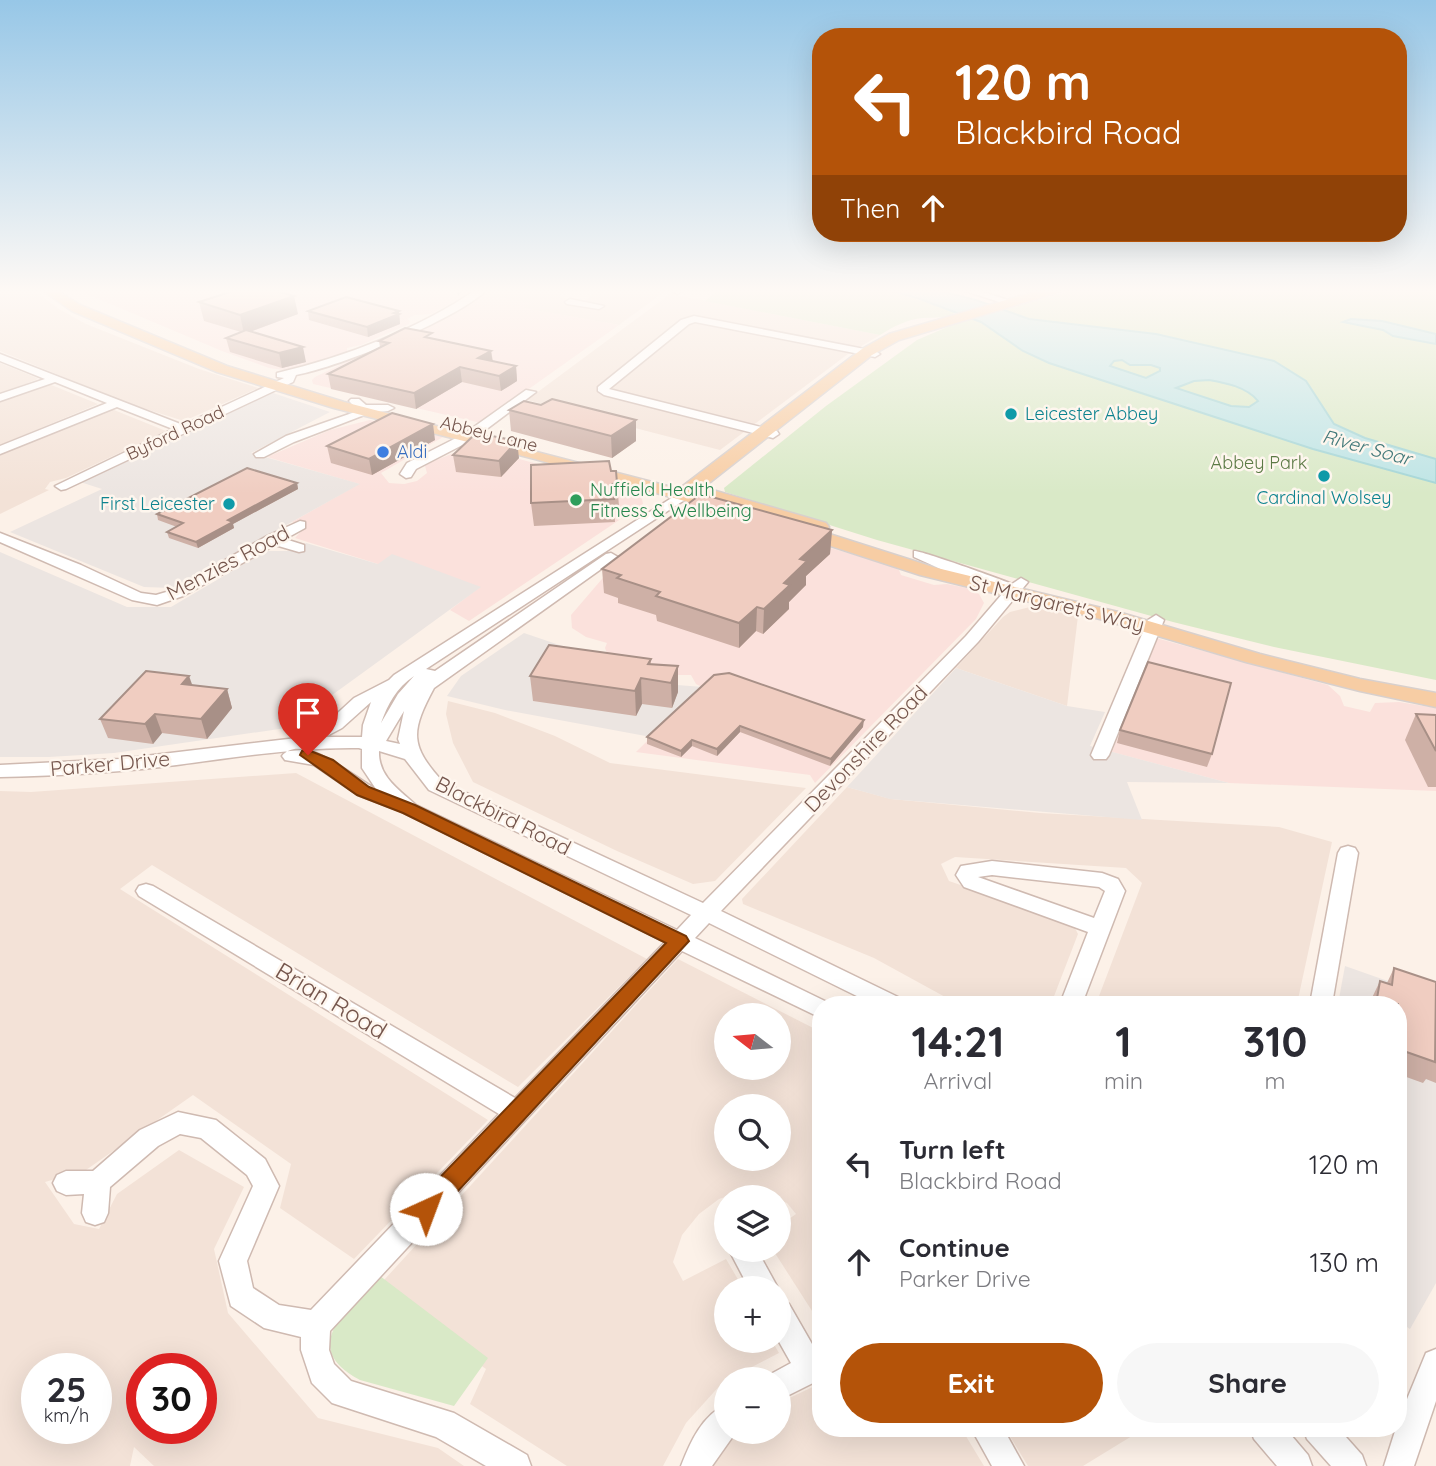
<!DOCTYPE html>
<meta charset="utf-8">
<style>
:root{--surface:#fff;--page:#f7f7f7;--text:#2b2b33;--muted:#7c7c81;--accent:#b45309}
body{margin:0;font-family:Quicksand,sans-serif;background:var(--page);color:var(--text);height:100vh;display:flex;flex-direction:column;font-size:26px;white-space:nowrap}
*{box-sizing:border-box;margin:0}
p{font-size:23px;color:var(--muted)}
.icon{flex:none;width:38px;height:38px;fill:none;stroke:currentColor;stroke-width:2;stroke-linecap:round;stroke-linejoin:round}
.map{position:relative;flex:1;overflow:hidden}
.drawer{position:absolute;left:812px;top:996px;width:595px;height:441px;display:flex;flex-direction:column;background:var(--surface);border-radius:28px;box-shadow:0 7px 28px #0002}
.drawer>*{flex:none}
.top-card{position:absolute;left:812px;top:28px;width:595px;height:214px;border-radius:28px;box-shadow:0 7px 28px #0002;background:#b45309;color:#fff;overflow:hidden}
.needle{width:46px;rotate:286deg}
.buttons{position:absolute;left:714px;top:1003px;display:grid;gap:14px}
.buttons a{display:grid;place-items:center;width:77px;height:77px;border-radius:50%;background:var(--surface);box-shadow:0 7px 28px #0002;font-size:35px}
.speed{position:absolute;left:21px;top:1353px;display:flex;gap:14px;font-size:35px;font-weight:700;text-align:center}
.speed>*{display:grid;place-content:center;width:91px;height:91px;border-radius:50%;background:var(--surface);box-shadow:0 7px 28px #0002;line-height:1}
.speed small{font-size:18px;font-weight:400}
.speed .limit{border:10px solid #d22;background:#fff;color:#111}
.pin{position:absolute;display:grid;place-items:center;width:60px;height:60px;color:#fff;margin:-72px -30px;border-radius:50% 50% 50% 0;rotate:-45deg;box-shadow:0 0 7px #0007}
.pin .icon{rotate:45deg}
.me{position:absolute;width:77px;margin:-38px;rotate:43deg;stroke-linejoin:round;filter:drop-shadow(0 0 5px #0008)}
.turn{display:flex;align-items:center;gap:24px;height:147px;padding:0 28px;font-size:32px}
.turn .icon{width:91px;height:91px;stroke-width:2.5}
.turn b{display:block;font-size:49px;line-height:60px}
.then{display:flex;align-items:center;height:66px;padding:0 28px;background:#0003;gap:14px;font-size:26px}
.eta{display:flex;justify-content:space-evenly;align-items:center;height:119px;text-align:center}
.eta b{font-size:42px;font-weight:700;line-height:49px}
.action{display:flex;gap:14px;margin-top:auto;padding:14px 28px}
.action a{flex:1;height:80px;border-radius:42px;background:var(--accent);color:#fff;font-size:28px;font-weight:700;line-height:80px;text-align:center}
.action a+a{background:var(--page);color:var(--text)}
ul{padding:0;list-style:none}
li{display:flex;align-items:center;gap:21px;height:98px;padding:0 28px}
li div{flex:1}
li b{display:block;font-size:26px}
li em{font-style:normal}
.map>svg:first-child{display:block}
</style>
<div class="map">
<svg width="1436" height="1466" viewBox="0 0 1436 1466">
<rect width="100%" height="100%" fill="#fcf1e8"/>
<g fill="#f3e2d7" fill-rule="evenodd">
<path d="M0,289H32L59,309L86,324L199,369L258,388L184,421L130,404L0,351Z"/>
<path d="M491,289H566L559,297L566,298L563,302L599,307L602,304L585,301L598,289H668L619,325L522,308L529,303L484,295Z"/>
<path d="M670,294L880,335L848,354L720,450L527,400Z"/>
<path d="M0,363L37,378L38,379L0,394Z"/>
<path d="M49,384L98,404L0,445V400Z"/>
<path d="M108,410H114L166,431L66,478L50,482L45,489L49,490L0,514V454Z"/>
<path d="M1030,607L1078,616L1067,706L956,668L1003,617L1010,612Z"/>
<path d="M448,701L495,713L555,736L610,763L806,788L715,881L693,884L617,851L473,782L453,743L446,714Z"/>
<path d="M296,773L647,959L518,1087L152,865L120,889L488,1120L354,1259L280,1208L291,1164L193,1095L86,1170L45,1182L74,1224L99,1229L117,1194L179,1150L244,1187L214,1249L228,1313L318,1418L438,1448L464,1466H154L134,1447L130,1466H0V791L31,792ZM37,1368H96V1428H37ZM142,1368H201V1428H142Z"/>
<path d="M847,787L891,799L1040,813L1279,827L1332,842L1297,1004H1096L1142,883L1126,868L955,857L941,864L949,881L1073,924L1078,934L1051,1004H958L874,958L743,904L742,899Z"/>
<path d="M678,959L821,1032V1325L773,1250H779V1226L796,1214L787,1203L779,1200V1197L743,1191L719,1199L699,1214L682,1235L673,1262L683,1281L726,1259L743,1288H726V1340L772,1341L779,1353L723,1382L686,1423L663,1466H567L470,1404L486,1369L374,1291ZM726,1015H779V1068H726ZM726,1106H779V1158H726Z"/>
<path d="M821,1383V1428H961L984,1466H712L736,1432H779V1403Z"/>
<path d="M1005,1428H1145L1083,1466H1028Z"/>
</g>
<g fill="#fbe1dc">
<path d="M75,289H472L466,295L431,314L415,315L407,319L410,321L409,324L361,345L347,348V352L340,355L311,365L283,370L269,368L222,351Z"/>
<path d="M484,295L531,303L523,308L619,325L481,423L313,384L312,380L315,377Z"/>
<path d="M370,420L443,437L381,473L389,483L404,484L417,481L427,473L425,466L429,463L471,446L631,489L641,494L643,504L469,621L450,610L480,587L378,564L295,538L305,527L292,522L359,484L267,457L330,430Z"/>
<path d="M727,519L887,564L899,570L901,575L934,585L947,584L967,588L979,594L984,603L976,619L815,783L810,775L636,752L702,687L696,684L691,675H673L607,653L605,648L607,643L586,637L572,628L571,615L614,565Z"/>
<path d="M1156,638L1328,685L1340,696L1344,706L1370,712L1375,703L1399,702L1436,708V791L1229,783L1112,752Z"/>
</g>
<g fill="#ece5e1">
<path d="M273,393L330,412L251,453L360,484L173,588L144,587L10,532L102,489L74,480L183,429Z"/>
<path d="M306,543L378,564L392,554L481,587L328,698L339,705L319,717L293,727L114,753L49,757H0V552L127,607H171L266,551H294Z"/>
<path d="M524,633L677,685L703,687L651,737L505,710L447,696L461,676Z"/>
<path d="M956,668L1067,706L1105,712L1090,746L1229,783L1127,782L1142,820L890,799L847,787Z"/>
<path d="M1345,966L1436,998V1283L1410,1329L1398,1321V1004H1338Z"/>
</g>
<g fill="#d9e9c7">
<path d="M716,289H885L956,312C946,319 935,317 923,318C907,319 893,327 880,335L705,301L718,290Z"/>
<path d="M1077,289H1436V680L1274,647L1173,622L877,540L725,492L724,488L826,406L917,340L952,325Z"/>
<path d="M380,1276L488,1358L454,1406L360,1380C296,1346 350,1308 380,1276Z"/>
</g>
<g fill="#bde4e5" stroke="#a3d5d6" stroke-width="2" fill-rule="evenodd">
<path d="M885,289H933L976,300L1029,319L1156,334L1274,361L1306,381L1334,424L1365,438L1436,459V483L1313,449L1049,363L1023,351L981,322L920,299ZM1122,360L1130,365H1151L1160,368V371L1146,378L1110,366L1114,361ZM1209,380C1226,383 1247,387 1258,401L1249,407L1231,406L1176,388L1194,381Z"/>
<path d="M1351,319L1382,321L1436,334V344L1393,336L1383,330L1343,322Z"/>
</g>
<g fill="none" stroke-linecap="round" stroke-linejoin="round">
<g stroke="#cfbab1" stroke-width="3">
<g id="minor">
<path d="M477,289H488C456,320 341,366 296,375L293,382L66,489L61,490L55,486L173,429L117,407L0,454V446L107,403L55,382L0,401V394L45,379L0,361V354L183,425L284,378L277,377V373C345,357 419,329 477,289Z"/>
<path d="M674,289H685L677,294L672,291Z"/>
<path d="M959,289H974L1017,303L1012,306Z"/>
<path d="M570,299L604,306L599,309L567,304L565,302Z"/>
<path d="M694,316L875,351L880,354L875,357L695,322L689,324L609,389L777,431L779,434L773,438L604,395L598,391V387L681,320Z"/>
<path d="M526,390L536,392L472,440L416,469L411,477L406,478L400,474L407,463L464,434Z"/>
<path d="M351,399H359L366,405H388L394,408L388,411L372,412L294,442L264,457H256L254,454L286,436L355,412L351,409L354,406L349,401Z"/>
<path d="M681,492L688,496L686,499L426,669L435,671L606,554L611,553L618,557L434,688C411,731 409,745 443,782L703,903L966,636L1003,593L1000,589L945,571L914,557V551C920,550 1000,579 1012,584L1021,578L1028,582L978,642L721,911L900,998L903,1004H873L709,923L695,938L829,1003L821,1004V1018L682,951L330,1331L329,1350L334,1364L351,1381L454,1413L527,1455L531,1466H486L436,1437L332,1403L312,1383L301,1350V1337L264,1328L231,1306L219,1261L253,1186L247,1175L201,1138L180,1134L158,1146L110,1187L108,1213L104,1222L95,1225L86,1222L82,1213L84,1194L66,1195L57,1191L53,1183L57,1175L66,1171H93L140,1130L178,1112L216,1120L265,1159L279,1186L247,1261L253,1288L279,1305L311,1310L499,1114L139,896L136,891L139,886L146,884L153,886L515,1098L665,942L398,810L358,795L314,765L285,760L282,756C302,731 356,779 376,789L362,768V749L359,748C292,747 227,759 161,767C108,773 54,776 0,777V765L120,759L297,738L330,720L354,698L389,680L394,675ZM414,676L398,694L381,723C388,704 396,688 414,676ZM371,702L363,725L362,737H325L342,728ZM404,711L398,739L400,744L386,741ZM379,751L405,759L429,790L691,915L677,930L416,805C398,789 378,776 379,751Z"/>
<path d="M300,521L305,522V528L285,539L304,545V551L299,552L275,545L183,596L157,605L132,600L0,542V533L81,565L141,593L156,595L173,590L267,536Z"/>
<path d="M1156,615L1164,620L1109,755L1106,759H1094L1091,755L1148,620Z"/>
<path d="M1348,846L1355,848L1358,853L1332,1004H1310L1338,853L1341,848Z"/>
<path d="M992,861L1102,873L1118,879L1125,891L1082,1004H1060L1088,932L964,887L956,875L961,866ZM992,875L1099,887L1105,891L1094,918L978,877Z"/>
<path d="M729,1250H757L778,1288H749Z"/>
<path d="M779,1300L789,1304L816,1351L821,1350V1379L779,1400V1379H767L769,1375L791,1363L778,1340Z"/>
<path d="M1436,1349V1401L1414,1466H1384L1396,1428H1398V1421L1426,1353Z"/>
<path d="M726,1405V1432H736L712,1466H681C690,1443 702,1415 726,1405Z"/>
<path d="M971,1428H1003L1024,1466H992Z"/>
<path d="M1250,1428H1285L1308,1455L1312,1466H1277L1254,1439Z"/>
<path d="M1303,1428H1338L1362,1455L1366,1466H1331L1307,1439Z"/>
</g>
</g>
<g stroke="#d8d0cd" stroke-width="3">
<path id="major" d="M41,289H55L80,305L227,366L344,402L679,489L862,349L889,334L1044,289H1062L1060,292L899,340L872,355L695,494L701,495L703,490L709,489L826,523L829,527L823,532L933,567L1118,612L1260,654L1360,679L1436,693V707L1360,691L1246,662L1104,620L920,575L794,534L791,530L796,526L732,506L730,511L724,512L535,459L334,408L217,372L72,311Z"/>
</g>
<use href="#minor" fill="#fff" fill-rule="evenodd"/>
<use href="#major" fill="#f7cda4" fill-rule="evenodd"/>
</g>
<g fill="#ceb0a6">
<path d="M199,302L298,314L250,332L306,362L282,368L230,352L226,338L241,332L204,321Z"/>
<path d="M308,311H399L400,324L368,337L309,320Z"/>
<path d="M432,338L491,351L493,361L516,366L517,381L501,391L462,382L416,409L331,389L328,374L380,347L379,341Z"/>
<path d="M509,410L636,441L612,458L511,431Z"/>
<path d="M435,440L372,475L331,463L327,446Z"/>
<path d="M453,455L519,458L501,477L456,472Z"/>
<path d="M611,471L617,483L619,506H614L615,522L534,526L531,503Z"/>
<path d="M297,483L298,489L233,524L234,528L198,548L169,538L167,532L177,527L158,520L157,514Z"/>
<path d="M832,530L830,554L806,576V585L789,602V609L763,634L756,631L739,648L657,621L656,615L618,603V598L604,593L602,569Z"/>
<path d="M651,659V664L678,666V692L672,708L642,704L636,716L533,701L530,676Z"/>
<path d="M714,675L863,727L830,766L740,732L717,756L692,746L681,757L647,744V737Z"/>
<path d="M192,685L227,689L232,708L207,739L162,733L153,744L108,738L100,719Z"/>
<path d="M1416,714L1436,715V787H1428L1405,740Z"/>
<path d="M1120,730L1212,754L1207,767L1117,743Z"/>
<path d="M1394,968L1436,982V1083L1426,1079L1423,1083L1398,1074V1004H1369L1380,981L1387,983Z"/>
</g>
<g fill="#a89087">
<path d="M457,289H463L458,296Z"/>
<path d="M294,296L298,314L244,334L240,315Z"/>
<path d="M399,311L400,324L368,337L367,327Z"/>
<path d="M303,347L306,362L282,368L279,353Z"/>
<path d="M491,351L493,365L478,358Z"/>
<path d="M516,366L517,381L501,391L499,376Z"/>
<path d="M460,367L462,382L416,409L414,393Z"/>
<path d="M636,420V441L612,458L611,436Z"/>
<path d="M433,424L435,440L372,475L369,459Z"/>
<path d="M517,441L519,458L501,477L499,461Z"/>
<path d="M297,483L298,489L233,524L234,528L198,548L196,542L228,520Z"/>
<path d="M832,530L830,554L806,576V585L789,602V609L763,634L764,609L784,583L800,559Z"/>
<path d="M757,607L756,631L739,648V623Z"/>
<path d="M678,666V692L672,708L671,683Z"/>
<path d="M189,676L196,695L182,684Z"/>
<path d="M641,678L642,704L636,716L635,691Z"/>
<path d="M227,689L232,708L207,739L201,719Z"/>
<path d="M155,714L162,733L153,744L145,724Z"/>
<path d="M864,720L863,727L830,766L831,759Z"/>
<path d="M740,726V732L717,756V749Z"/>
<path d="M692,740V746L681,757V751Z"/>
</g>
<g fill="#f0cdc1" stroke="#a89087" stroke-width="2">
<path d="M239,289H270L294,296L240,315L199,302Z"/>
<path d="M346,297L399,311L394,313L399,314L367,327L308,311Z"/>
<path d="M405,328L432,333L425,337L491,351L478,358L516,366L499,376L460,367L414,393L328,374L389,343L379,341Z"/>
<path d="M246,330L303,347L279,353L226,338Z"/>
<path d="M552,399L636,420L611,436L509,410L524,401L541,405Z"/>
<path d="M392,413L433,424L369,459L327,446Z"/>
<path d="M492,436L517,441L499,461L453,455L472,437Z"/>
<path d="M609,461L611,471H616L617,483L612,484L614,499L531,503V465Z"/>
<path d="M247,468L297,483L228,520L233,522L196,542L167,532L183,523L157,514Z"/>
<path d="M701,494L832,530L800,559L807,561L784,583L790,585L764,609L757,607L739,623L656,596L660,592L617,578L621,575L602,569Z"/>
<path d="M549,645L651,659L648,664L678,666L671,683L641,678L635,691L530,676Z"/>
<path d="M1148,662L1231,683L1212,754L1120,730Z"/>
<path d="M146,671L189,676L182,684L227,689L201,719L155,714L145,724L100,719Z"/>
<path d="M729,673L864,720L831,759L740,726L717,749L692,740L681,751L647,737L714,675Z"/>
<path d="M1416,714L1436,715V751Z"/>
<path d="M1394,968L1436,982L1435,1062L1398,1049V1004H1376L1380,981L1392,985Z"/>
</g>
<linearGradient id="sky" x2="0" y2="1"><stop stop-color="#97c7e7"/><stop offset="0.59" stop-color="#fef9f5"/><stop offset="1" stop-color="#fef9f5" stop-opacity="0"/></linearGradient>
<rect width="1436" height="494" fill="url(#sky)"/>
<path fill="#b45309" stroke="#753606" stroke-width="2" d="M308,750L333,760L369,787L415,805L686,936L689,941L434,1217L426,1220L417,1217L414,1209L417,1201L666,943L403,813L357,795L300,755L302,751Z"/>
<g fill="#0f9aa8" stroke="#fef6ee" stroke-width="2.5">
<circle cx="1011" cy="414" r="7"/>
<circle cx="1324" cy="476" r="7"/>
<circle cx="229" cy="504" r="7"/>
</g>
<circle fill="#3f7fe0" stroke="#fef6ee" stroke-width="2.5" cx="383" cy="452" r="7"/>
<circle fill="#2e9e5b" stroke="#fef6ee" stroke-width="2.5" cx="576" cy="500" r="7"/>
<g text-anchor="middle" stroke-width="5" stroke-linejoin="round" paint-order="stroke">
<g font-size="18" fill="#0d838f" stroke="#fef6ee" text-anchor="start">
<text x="1025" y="420">Leicester Abbey</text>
<text x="1324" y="504" text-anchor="middle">Cardinal Wolsey</text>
<text x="215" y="510" text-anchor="end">First Leicester</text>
</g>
<g font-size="18" fill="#75564d" stroke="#fef6ee">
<text transform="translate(175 433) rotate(-25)" y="6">Byford Road</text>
<text transform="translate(489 434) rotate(14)" y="6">Abbey Lane</text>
</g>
<g font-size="18" fill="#366cbe" stroke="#fef6ee" text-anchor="start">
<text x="397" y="458">Aldi</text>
</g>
<g font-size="18" fill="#5c7a45" stroke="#fef6ee">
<text x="1259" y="469">Abbey Park</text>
</g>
<g font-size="18" fill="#27864d" stroke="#fef6ee" text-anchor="start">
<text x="590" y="496">Nuffield Health<tspan x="590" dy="21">Fitness &amp; Wellbeing</tspan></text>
</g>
<g font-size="19" font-style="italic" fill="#417879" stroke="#fef6ee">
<text transform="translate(1367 447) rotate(15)" y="7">River Soar</text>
</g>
<g font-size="21" fill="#75564d" stroke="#fef6ee">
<text transform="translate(228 563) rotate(-28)" y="7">Menzies Road</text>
<text transform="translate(1057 604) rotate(14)" y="7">St Margaret's Way</text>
<text transform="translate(866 749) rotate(-46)" y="7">Devonshire Road</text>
<text transform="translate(110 764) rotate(-5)" y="7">Parker Drive</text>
<text transform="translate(503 816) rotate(27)" y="7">Blackbird Road</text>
</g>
<g font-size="24" fill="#75564d" stroke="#fef6ee">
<text transform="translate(331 1001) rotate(31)" y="8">Brian Road</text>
</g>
</g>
</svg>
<div class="buttons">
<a><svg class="needle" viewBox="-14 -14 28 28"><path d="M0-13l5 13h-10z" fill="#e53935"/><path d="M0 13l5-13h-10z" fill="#7c7c81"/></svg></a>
<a><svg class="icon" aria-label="search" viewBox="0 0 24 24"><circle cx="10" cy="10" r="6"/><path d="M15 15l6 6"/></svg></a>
<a><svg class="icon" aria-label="layers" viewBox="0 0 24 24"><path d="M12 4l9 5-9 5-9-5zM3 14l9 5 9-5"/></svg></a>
<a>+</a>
<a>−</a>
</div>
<div class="speed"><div>25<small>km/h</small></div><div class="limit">30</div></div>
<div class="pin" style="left:308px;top:755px;background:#d93025"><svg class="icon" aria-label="arrive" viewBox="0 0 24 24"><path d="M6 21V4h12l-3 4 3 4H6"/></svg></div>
<svg class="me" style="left:426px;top:1209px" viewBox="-20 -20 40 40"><circle r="19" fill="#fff"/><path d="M0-13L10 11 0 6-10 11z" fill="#b45309"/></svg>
<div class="top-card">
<div class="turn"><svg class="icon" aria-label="left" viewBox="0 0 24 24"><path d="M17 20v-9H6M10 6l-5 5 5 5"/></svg><div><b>120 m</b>Blackbird Road</div></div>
<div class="then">Then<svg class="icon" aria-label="ahead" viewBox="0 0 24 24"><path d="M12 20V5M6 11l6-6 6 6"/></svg></div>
</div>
<section class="drawer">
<div class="eta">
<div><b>14:21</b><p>Arrival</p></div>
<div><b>1</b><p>min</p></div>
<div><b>310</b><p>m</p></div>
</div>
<ul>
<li><svg class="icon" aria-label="left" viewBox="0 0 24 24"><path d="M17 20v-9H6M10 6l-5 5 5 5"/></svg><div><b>Turn left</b><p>Blackbird Road</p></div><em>120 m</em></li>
<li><svg class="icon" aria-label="ahead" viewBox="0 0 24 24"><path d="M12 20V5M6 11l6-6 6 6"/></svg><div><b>Continue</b><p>Parker Drive</p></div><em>130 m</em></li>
</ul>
<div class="action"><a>Exit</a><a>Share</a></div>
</section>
</div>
